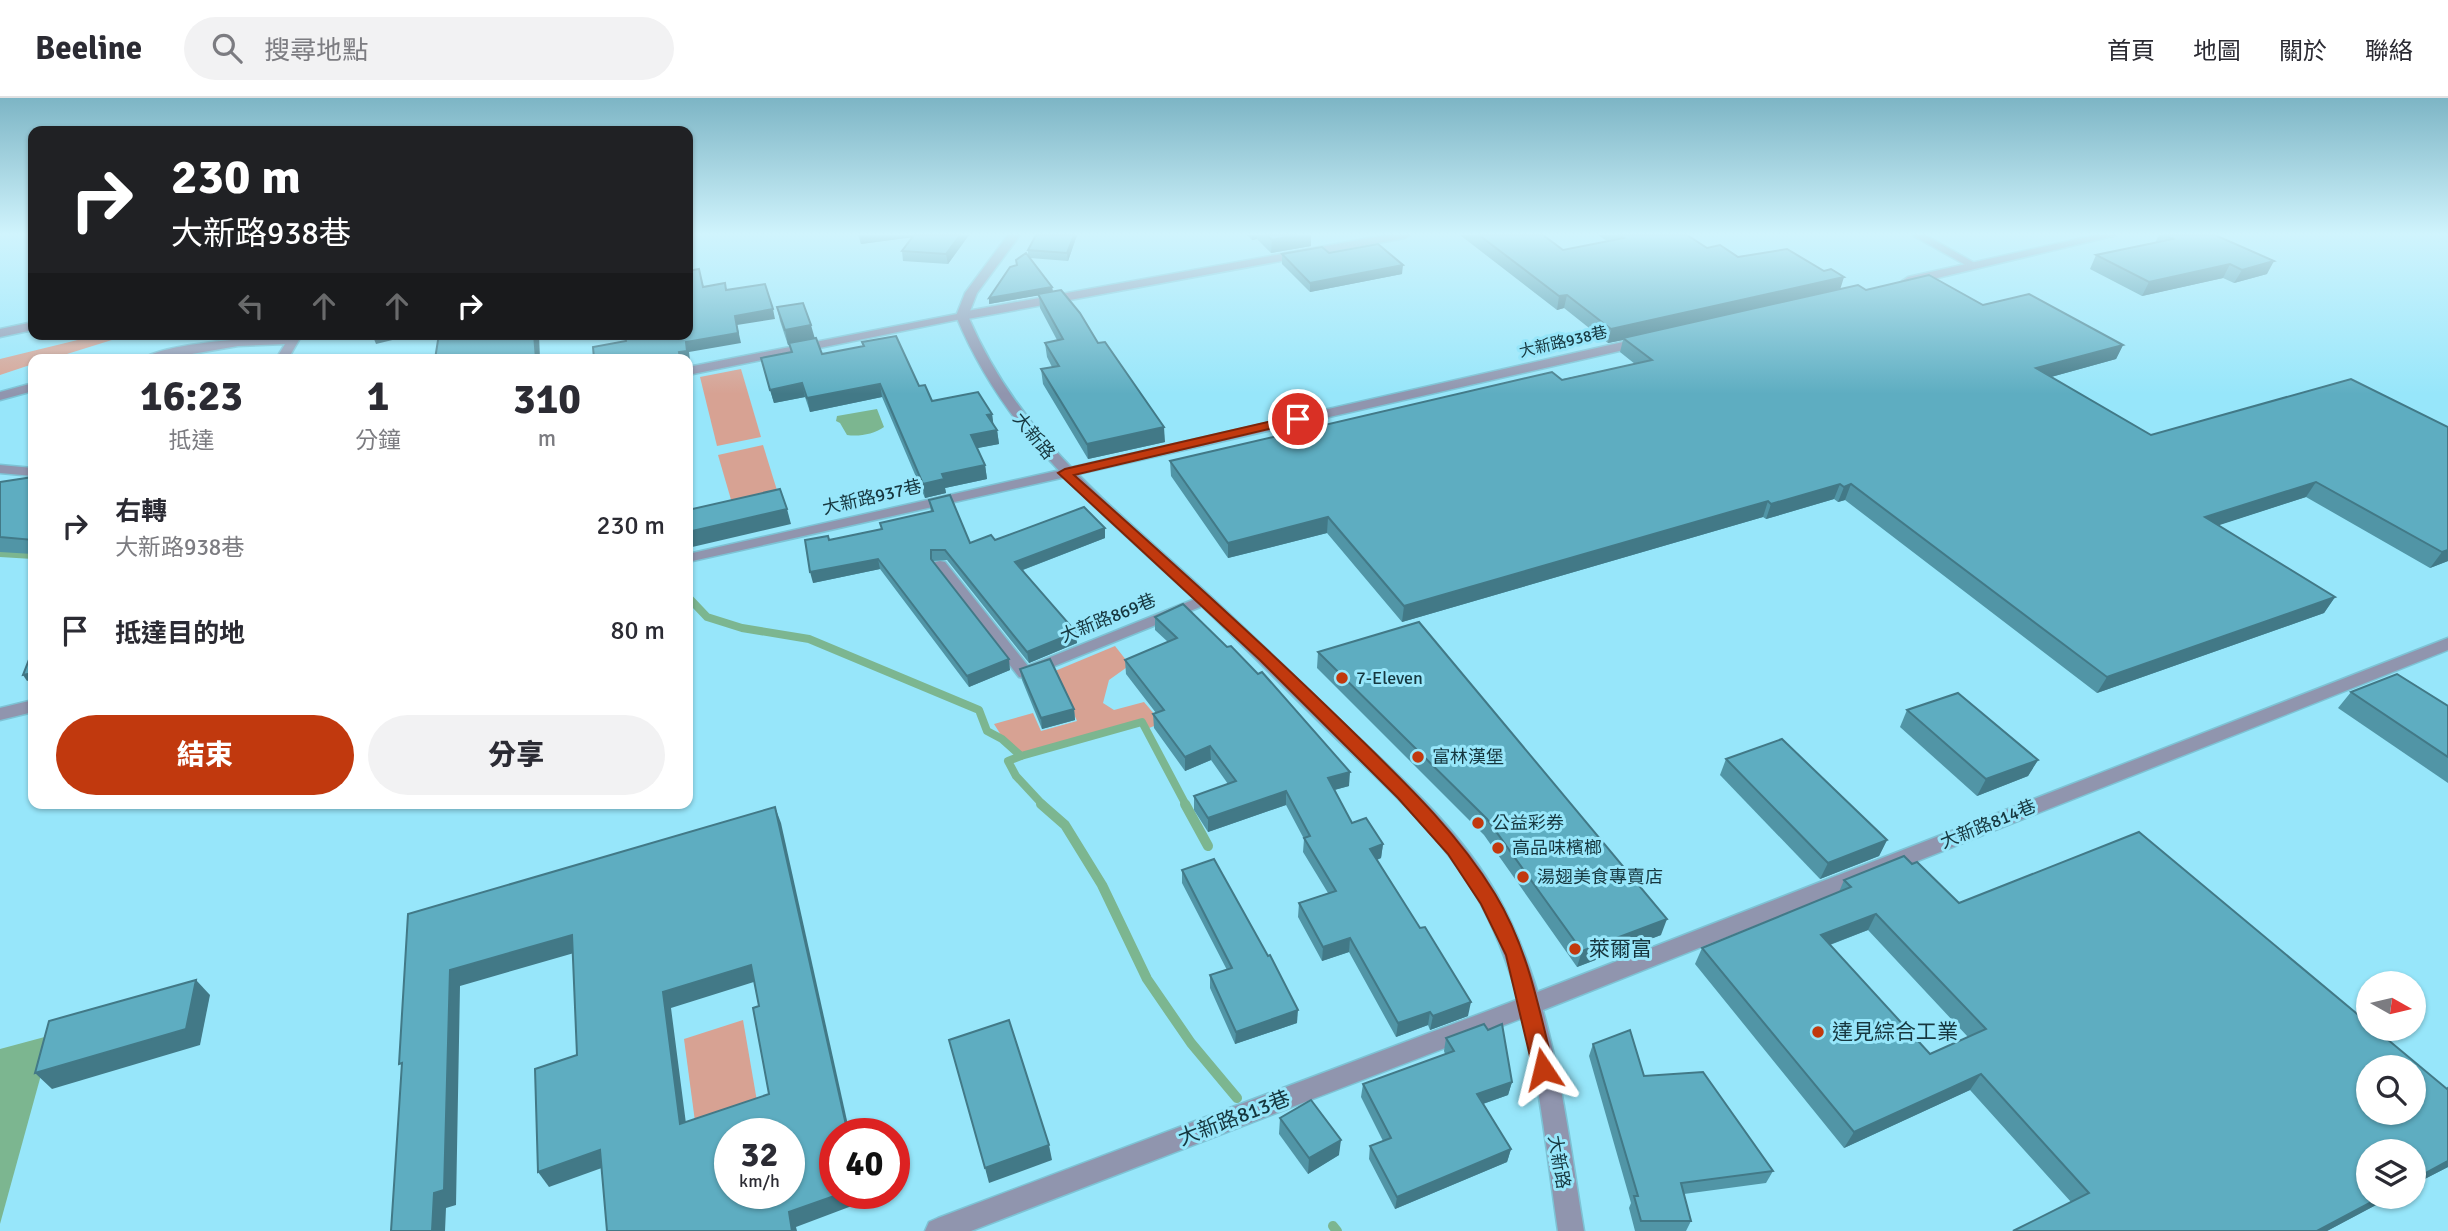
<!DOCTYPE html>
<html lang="zh-TW">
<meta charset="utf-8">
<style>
:root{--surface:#fff;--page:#f2f2f3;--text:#2b2b33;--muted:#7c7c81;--line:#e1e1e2;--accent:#c1390e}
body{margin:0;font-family:Signika,"Noto Sans TC",sans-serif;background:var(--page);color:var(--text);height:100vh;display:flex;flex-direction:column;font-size:26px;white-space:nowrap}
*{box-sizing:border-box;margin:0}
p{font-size:23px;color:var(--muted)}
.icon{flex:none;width:38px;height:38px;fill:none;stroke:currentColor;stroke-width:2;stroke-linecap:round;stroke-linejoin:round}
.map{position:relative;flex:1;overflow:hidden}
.sheet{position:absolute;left:28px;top:256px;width:665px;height:455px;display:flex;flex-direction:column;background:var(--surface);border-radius:14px;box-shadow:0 2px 5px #0004}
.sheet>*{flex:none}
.guide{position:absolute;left:28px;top:28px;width:665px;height:214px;border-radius:14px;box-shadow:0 2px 5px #0004;background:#202124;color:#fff;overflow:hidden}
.needle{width:46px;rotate:98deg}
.controls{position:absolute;left:2356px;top:873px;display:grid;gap:14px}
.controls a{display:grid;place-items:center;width:70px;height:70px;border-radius:50%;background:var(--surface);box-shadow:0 2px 5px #0004;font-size:35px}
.speed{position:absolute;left:714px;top:1020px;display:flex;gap:14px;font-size:35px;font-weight:700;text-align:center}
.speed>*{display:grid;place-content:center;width:91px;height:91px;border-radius:50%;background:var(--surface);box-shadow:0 2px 5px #0004;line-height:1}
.speed small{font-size:18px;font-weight:400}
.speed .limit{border:10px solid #d22;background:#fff;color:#111}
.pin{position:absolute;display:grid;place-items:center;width:60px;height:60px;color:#fff;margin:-30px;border:4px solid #fff;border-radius:50%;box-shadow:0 2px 7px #0007}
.me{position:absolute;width:77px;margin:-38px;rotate:350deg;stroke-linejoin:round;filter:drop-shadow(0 0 5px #0008)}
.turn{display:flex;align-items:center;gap:24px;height:147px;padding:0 28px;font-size:32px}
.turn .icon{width:91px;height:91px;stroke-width:2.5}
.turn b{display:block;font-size:49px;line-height:60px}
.lanes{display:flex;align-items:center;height:66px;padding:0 28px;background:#0003;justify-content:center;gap:35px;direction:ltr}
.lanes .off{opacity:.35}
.eta{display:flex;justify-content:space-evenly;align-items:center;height:119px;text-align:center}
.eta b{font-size:42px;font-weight:800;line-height:49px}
.cta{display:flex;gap:14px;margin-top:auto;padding:14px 28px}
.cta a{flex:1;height:80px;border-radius:42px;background:var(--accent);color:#fff;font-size:28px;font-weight:800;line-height:80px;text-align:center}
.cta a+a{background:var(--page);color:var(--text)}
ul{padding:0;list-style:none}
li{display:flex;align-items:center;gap:21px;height:105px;padding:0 28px}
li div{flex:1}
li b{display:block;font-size:26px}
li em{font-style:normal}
header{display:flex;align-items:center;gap:42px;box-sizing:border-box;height:98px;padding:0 35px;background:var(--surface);border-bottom:2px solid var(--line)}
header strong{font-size:33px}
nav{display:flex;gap:38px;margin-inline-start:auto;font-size:24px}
.search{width:490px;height:63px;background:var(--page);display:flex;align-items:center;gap:18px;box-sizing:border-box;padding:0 24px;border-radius:38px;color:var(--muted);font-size:26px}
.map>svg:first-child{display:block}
</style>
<header>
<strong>Beeline</strong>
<div class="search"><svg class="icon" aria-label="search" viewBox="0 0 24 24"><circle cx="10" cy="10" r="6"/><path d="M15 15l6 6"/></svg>搜尋地點</div>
<nav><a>首頁</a><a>地圖</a><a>關於</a><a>聯絡</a></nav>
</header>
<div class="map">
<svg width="2448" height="1133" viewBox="0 0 2448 1133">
<rect width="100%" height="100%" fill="#97e6fa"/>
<g fill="#d7a293">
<path d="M102,236H131L51,261H33V266L0,277V261Z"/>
<path d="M741,271L761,339L717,348L700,279Z"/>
<path d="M763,347L780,402L734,412L718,357Z"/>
<path d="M1115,548L1130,567L1109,582L1103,605L1114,612L1144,604L1162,625L1149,630L1143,621L1022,655L1001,637L994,626L1033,615L1041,633L1077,623L1055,573Z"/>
<path d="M743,922L758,1009L696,1031L684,941Z"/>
</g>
<g fill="#7cb690">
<path d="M877,311L884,329C874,336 859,339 847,337L840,325L836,323L837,318Z"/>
<path d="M52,937L0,1126V951Z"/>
</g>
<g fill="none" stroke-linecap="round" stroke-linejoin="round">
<g stroke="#7cb690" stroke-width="8">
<path d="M0,455L33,457"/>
<path d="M688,499L707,519L742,530L809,541L979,612L987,633L1002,641L1021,658L1142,624L1186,707"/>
<path d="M1021,658L1008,663L1016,678L1043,707"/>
</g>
<g stroke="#7cb690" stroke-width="10">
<path d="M1041,706L1065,727L1102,787L1147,881L1191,945L1237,1000"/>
<path d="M1185,706L1208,748"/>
<path d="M1333,1128L1337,1133"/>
</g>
<g stroke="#7dc3d5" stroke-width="3">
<g id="service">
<path d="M1912,137H1925L1980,168L1971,170Z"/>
<path d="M962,215L966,216V220L688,277V269Z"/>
<path d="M293,239L299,242L288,261H276L285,246L238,248L163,261H142C167,244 261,239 293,239Z"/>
<path d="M33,285V293L0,302V294Z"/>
<path d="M0,367L33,370V378L0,375Z"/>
<path d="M1065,371L1070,372V378L688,464V456Z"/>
<path d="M940,463L945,464L1028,568L1200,499L1205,497L1212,502L1210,505L1025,580L1019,579L935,470L933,467L935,464Z"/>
<path d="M33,602V614L0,622V610Z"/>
</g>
</g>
<g stroke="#7dc3d5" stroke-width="3">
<g id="minor">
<path d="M1386,137H1411L1405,140L962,222L956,218L962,214Z"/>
<path d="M2096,137H2117L1908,187L1902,183L1908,179Z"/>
<path d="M1645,239L1651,243L1650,246L1065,379L1058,375L1065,371Z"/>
<path d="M2448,540V552L1538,914L971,1133H925L929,1124L938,1120L1522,900Z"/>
</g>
</g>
<g stroke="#7dc3d5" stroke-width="3">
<g id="tertiary">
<path d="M1008,137H1020L977,195L968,218C1019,337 1103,400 1196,485C1251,535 1304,588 1358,639C1409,687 1462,735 1497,797C1554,900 1565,1019 1584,1133H1558C1542,1024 1534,908 1482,808C1449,746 1395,697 1345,649C1292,598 1241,545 1187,494C1094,407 1006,339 956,218L965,195Z"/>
<path d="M33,224V232L0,239V231Z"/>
</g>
</g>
<use href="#service" fill="#9095ae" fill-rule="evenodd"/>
<use href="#minor" fill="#9095ae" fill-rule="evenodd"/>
<use href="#tertiary" fill="#9095ae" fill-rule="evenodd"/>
</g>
<g fill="#5195a6" fill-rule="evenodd">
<path d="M858,137H969L948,166L903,163L902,153L912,139L861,146Z"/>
<path d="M1077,137L1068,163L1030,160L1052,189L1053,194L1098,245L1165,344L1088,361L1043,286L1041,271L1052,269L1047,259L1045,245L1057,242L1040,210L1039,197L989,206L1017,167L1028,158V152Z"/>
<path d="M1247,137H1311V148L1271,155L1257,141L1252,142Z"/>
<path d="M1460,137H1543L1563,152L1607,143L1598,137H1687L1707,150L1840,190L1866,192L1983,207L2123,247L2116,261L2051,279L2151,337L2351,281L2448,463L2430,470L2306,399L2218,427L2335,499L2324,515L2097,595L1845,402L1838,404L1834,401L1766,421L1763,419L1402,524L1327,435L1228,460L1171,378L1170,363L1635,266L1620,254L1623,242L1608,245L1564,210L1557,212Z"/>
<path d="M2159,137H2215L2267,176L2234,185L2223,180L2142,198L2090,171L2096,157L2155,145Z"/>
<path d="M1329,155L1402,176L1310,194L1282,166V156Z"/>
<path d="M777,209L814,240L822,256L863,248L862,244L919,288L932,303L992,316L993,327L997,332L999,346L977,350L985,367L987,381L945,390L946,395L925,400L882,299L810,314L805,299L774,305L761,260L791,254L789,246L788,247L780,223Z"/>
<path d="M33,379V456L0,454V384Z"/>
<path d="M929,402L970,445L995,442L1105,440L1023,472L1077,545L1029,565L947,462L933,463L1010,572L969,589L880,471L813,485L829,442L882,431L880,425L931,414Z"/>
<path d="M1155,519L1349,688L1334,692L1352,725L1383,746L1381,760L1377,762L1468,918L1430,932L1428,927L1396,939L1349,854L1322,863L1298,819L1299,805L1328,795L1303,754L1304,741L1286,707L1208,734L1194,712V698L1228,686L1211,662L1185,673L1154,630L1153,616L1156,615L1126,576L1125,562L1168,544L1155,532Z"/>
<path d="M1318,554L1661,837L1577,869L1484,737L1317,570Z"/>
<path d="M1020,571L1074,611L1075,622L1042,631L1022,582Z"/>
<path d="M2351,594L2448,608V685L2338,610Z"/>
<path d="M1907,612L2038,662L2028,678L1977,698L1900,629Z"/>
<path d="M1726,661L1887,742L1879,758L1820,781L1720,677Z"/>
<path d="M1912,766L1959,805L2448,1069L2413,1087V1054L2391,1099L2327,1133H2013L2071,1104L1970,992L1844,1050L1695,866L1702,850L1839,794L1844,782ZM1868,832L1968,939L1930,956L1830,847Z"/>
<path d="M1182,772L1297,925L1235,946L1210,890V877L1227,872L1182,785Z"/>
<path d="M1446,940L1512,984L1508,997L1483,1006L1511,1051L1507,1064L1395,1111L1369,1061L1370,1048L1383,1043L1361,999L1363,986L1445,956L1444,953Z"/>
<path d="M1593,946L1644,978L1773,1073L1766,1085L1684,1096L1691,1123L1686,1133H1635L1629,1110L1631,1105L1589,958Z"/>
<path d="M1280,1020L1339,1057L1308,1076L1279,1036Z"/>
</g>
<g fill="#427987">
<path d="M860,137H922V138L861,146Z"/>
<path d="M960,137H969L948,166L946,156Z"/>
<path d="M1074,137H1077L1068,163L1067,155Z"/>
<path d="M1252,137H1257V141L1252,142Z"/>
<path d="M1297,137H1311V148L1271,155L1272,142Z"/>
<path d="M2274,163L2267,176L2234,185L2242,172Z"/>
<path d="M2230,166L2223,180L2142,198L2149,184Z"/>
<path d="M1403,167L1402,176L1310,194V185Z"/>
<path d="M1844,179L1840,192L1623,240V242L1608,245L1611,231Z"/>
<path d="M1052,189L1053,195L989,206V200Z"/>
<path d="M1567,197L1564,210L1557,212L1559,198Z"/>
<path d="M773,211L775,221L737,227L741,245L689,254L690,262L688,263V261H669L679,254L686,244L735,218Z"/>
<path d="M811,227L815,241L788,247L785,232Z"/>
<path d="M372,236H417L376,246Z"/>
<path d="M534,236H539L540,261H536Z"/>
<path d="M2123,247L2116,261L2029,285L2036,270Z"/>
<path d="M802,285L805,299L774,305L770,292Z"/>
<path d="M880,286L882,299L810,314L807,300Z"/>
<path d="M992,316L994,330L987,317Z"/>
<path d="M1164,329L1165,344L1088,361L1087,346Z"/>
<path d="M997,332L999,346L973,351L971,337Z"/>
<path d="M985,367L987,381L945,390L946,395L925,400L923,386L942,376Z"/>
<path d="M2316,384L2306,399L2195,435L2205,419Z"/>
<path d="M1840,386L1834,401L1766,421L1771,406Z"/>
<path d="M1851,386L1845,402L1838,404L1844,389Z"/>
<path d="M1768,403L1763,419L1402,524L1404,508Z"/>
<path d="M787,411L791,426L688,450V434Z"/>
<path d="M1328,419L1327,435L1228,460V445Z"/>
<path d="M1105,430V440L1017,474L1015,464Z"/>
<path d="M2448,452V463L2430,470L2442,454Z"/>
<path d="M878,461L880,471L813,485L810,474Z"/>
<path d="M2335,499L2324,515L2097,595L2107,579Z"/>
<path d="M1076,534L1077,545L1029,565L1027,554Z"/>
<path d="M1009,561L1010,572L969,589L967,578Z"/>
<path d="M33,575V581L27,583L23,577Z"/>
<path d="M1074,611L1075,622L1042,631L1041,620Z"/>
<path d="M1210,648L1211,662L1185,673V659Z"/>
<path d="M2038,662L2028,678L1977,698L1986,681Z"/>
<path d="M1350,674L1349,688L1327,694L1328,680Z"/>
<path d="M1286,693V707L1208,734V720Z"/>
<path d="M775,709L781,725L850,1036H848Z"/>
<path d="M1887,742L1879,758L1820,781L1828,765Z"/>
<path d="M1383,746L1381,760L1368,765L1370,751Z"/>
<path d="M1876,816L1868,832L1813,853L1821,837Z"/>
<path d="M1667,821L1661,837L1577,869L1582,853Z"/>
<path d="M572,837L581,853L460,888L456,1107L446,1110L445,1133H432L434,1095L450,872Z"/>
<path d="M1350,840L1349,854L1322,863L1323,849Z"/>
<path d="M751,867L757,883L671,910L688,1041L680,1026L663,894Z"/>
<path d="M196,882L210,897L200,947L52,991L35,975Z"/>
<path d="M1471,904L1468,918L1430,932L1433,918Z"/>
<path d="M1298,912L1297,925L1235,946L1236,934Z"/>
<path d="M1430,914L1428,927L1396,939L1398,925Z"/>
<path d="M1981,976L1970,992L1844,1050L1854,1034Z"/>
<path d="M1512,984L1508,997L1474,1009L1477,996Z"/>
<path d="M1341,1042L1339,1057L1308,1076L1309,1060Z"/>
<path d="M1049,1047L1052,1062L989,1085L985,1070Z"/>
<path d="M1511,1051L1507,1064L1395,1111L1397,1099Z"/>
<path d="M600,1052L610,1067L549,1089L538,1074Z"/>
<path d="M2448,1063V1069L2413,1087V1082Z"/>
<path d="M840,1096H863L865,1103L796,1129L797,1133H792L789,1114Z"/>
<path d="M2381,1099H2391L2327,1133H2317Z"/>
</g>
<g fill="#5eadc1" stroke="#427987" stroke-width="2" fill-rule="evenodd">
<path d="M914,137H960L946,156L902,153Z"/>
<path d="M1036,137H1074L1067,155L1028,152Z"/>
<path d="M1267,137H1297L1272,142Z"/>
<path d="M1479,137H1543L1563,152L1624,140L1620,137H1687L1707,150L1720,147L1738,159L1787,151L1824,173L1831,171L1844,179L1611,231L1567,197L1559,198Z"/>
<path d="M2164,137H2215L2274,163L2242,172L2230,166L2149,184L2096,157L2173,141Z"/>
<path d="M1378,146L1403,167L1310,185L1282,156L1322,149L1329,155Z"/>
<path d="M1026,155L1052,189L989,200L1010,169L1017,167L1016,162Z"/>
<path d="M699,171L703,189L725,185L726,192L765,186L773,211L735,218L738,235L686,244L687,253L679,254L680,259L669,261H594L593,249L626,243L625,236H688V173Z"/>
<path d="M1929,177L1983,207L2029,196L2123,247L2036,270L2151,337L2351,281L2448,329V452L2442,454L2316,384L2205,419L2335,499L2107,579L1851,386L1844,389L1840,386L1771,406L1768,403L1404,508L1328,419L1228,445L1170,363L1552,274L1562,282L1652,262L1623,240L1858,187L1866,192Z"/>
<path d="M1061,192L1080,215L1098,245L1105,244L1164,329L1087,346L1041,271L1059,268L1045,245L1063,241L1038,196Z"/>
<path d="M803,205L811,227L785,232L777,209Z"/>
<path d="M439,236H534L536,261H435Z"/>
<path d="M896,238L919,288L925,287L932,303L978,294L992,316L987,317L997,332L971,337L985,367L942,376L944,381L923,386L880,286L807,300L802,285L770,292L761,260L792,254L789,245L816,240L822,256L864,248L862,244Z"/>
<path d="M33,379V442L0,439V384Z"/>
<path d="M780,391L787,411L688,434V412Z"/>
<path d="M950,397L970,445L991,437L995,442L1084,409L1105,430L1015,464L1076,534L1027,554L945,452H931V461L1009,561L967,578L878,461L810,474L805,442L828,438L829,442L882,431L880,425L933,413L929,402Z"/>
<path d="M1183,506L1227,549L1231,548L1258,576L1262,574L1350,674L1328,680L1352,725L1366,720L1383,746L1370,751L1420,830L1425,829L1471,904L1433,918L1430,914L1398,925L1350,840L1323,849L1299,805L1336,793L1304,740L1310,738L1286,693L1208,720L1194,698L1236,683L1210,648L1185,659L1153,616L1164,612L1125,562L1177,540L1155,519Z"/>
<path d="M1419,524L1667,821L1582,853L1487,721L1318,554Z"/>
<path d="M32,554H33V575L23,577Z"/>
<path d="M1050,561L1074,611L1041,620L1020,571Z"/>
<path d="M2397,576L2448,608V659L2351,594Z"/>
<path d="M1958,595L2038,662L1986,681L1907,612Z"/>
<path d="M1782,641L1887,742L1828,765L1726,661Z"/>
<path d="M775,709L848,1036H835V1096H840L789,1114L792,1133H607L600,1052L538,1074L535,971L577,957L572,837L450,872L444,1092L434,1095L432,1133H391L402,965L399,966L408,816ZM751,867L759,908L753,910L769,996L680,1026L663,894ZM730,1036H789V1096H730Z"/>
<path d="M2139,734L2368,925V931H2375L2447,991L2448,990V1063L2413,1082V1054H2368V1099H2381L2317,1133H2013L2089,1095L1981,976L1854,1034L1702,850L1851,789L1844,782L1904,758L1912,766L1917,764L1959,805ZM1876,816L1986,931L1930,956L1821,837ZM2368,970H2413V1015H2368Z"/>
<path d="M1214,761L1268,858L1270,857L1298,912L1236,934L1210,877L1232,870L1182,772Z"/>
<path d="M196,882L186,931L35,975L49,923Z"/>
<path d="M1009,922L1049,1047L985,1070L949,942Z"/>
<path d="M1484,926L1488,932L1502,926L1512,984L1477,996L1511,1051L1397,1099L1370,1048L1391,1040L1363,986L1454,953L1446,940Z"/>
<path d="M1630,932L1644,978L1703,974L1773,1073L1681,1085L1691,1123H1641L1634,1098H1638L1593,946Z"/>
<path d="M1311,1002L1341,1042L1309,1060L1280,1020Z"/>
</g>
<linearGradient id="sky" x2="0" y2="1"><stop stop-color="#7db5c5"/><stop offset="0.46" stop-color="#d0f4fd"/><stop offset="1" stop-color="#d0f4fd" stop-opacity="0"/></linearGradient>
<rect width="2448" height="296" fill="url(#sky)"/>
<path fill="#c1390e" stroke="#7d2509" stroke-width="2" d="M1298,317L1304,321L1303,323L1074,377C1167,460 1259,542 1348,629C1401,681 1456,732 1495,796C1528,850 1539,911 1554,971L1551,978L1543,981L1536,978L1533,971L1506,857L1481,806L1448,756L1398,700L1260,562L1058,375L1065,371Z"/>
<g fill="#c1390e" stroke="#97e6fa" stroke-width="2.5">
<circle cx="1342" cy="580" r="7"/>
<circle cx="1418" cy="659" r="7"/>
<circle cx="1478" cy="725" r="7"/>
<circle cx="1498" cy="750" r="7"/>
<circle cx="1523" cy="779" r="7"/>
<circle cx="1575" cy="851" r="7"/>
<circle cx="1818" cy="934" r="7"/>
</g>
<g text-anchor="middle" stroke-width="6" stroke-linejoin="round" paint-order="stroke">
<g font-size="16" fill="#16373f" stroke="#97e6fa">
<text transform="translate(1563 243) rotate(-13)" y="6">大新路938巷</text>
</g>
<g font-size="18" fill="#16373f" stroke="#97e6fa">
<text transform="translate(1034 338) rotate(51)" y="6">大新路</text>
<text transform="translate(872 399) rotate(-13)" y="6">大新路937巷</text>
<text transform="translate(1108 520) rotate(-22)" y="6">大新路869巷</text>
<text transform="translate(1988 726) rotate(-22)" y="6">大新路814巷</text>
<text transform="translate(1559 1064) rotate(80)" y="6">大新路</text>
</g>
<g font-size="18" fill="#16373f" stroke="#97e6fa" text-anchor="start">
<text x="1356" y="586">7-Eleven</text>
<text x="1432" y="665">富林漢堡</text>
<text x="1492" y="731">公益彩券</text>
<text x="1512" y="756">高品味檳榔</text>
<text x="1537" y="785">湯翅美食專賣店</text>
</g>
<g font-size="21" fill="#16373f" stroke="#97e6fa" text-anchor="start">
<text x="1589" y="858">萊爾富</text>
<text x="1832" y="941">達見綜合工業</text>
</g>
<g font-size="21" fill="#16373f" stroke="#97e6fa">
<text transform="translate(1234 1020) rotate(-21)" y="7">大新路813巷</text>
</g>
</g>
</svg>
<div class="controls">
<a><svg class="needle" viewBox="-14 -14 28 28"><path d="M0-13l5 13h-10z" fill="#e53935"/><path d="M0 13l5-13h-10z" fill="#7c7c81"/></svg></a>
<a><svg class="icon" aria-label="search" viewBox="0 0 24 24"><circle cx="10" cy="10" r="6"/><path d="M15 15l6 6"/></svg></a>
<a><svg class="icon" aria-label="layers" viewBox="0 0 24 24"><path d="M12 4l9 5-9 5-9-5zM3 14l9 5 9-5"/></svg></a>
</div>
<div class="speed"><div>32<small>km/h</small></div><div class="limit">40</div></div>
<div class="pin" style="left:1298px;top:321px;background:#d93025"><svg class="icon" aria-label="arrive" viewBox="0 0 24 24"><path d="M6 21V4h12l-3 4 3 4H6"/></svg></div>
<svg class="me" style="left:1543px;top:971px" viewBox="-20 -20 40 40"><path d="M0-17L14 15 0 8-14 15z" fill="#c1390e" stroke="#fff" stroke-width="4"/></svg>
<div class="guide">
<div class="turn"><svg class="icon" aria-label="right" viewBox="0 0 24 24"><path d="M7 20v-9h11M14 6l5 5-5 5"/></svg><div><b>230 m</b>大新路938巷</div></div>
<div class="lanes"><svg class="icon off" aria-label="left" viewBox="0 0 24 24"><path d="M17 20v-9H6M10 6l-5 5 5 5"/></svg><svg class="icon off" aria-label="ahead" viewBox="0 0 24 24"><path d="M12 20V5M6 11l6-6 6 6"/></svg><svg class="icon off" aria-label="ahead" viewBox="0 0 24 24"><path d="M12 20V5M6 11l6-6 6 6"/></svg><svg class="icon" aria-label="right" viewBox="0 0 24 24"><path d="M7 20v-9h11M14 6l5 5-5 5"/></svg></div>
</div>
<section class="sheet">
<div class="eta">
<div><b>16:23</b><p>抵達</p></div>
<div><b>1</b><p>分鐘</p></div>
<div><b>310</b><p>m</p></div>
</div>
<ul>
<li><svg class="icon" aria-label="right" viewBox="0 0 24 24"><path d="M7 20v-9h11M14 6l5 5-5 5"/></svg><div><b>右轉</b><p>大新路938巷</p></div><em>230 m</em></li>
<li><svg class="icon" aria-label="arrive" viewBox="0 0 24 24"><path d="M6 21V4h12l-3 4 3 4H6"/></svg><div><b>抵達目的地</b></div><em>80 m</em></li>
</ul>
<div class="cta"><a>結束</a><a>分享</a></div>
</section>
</div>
